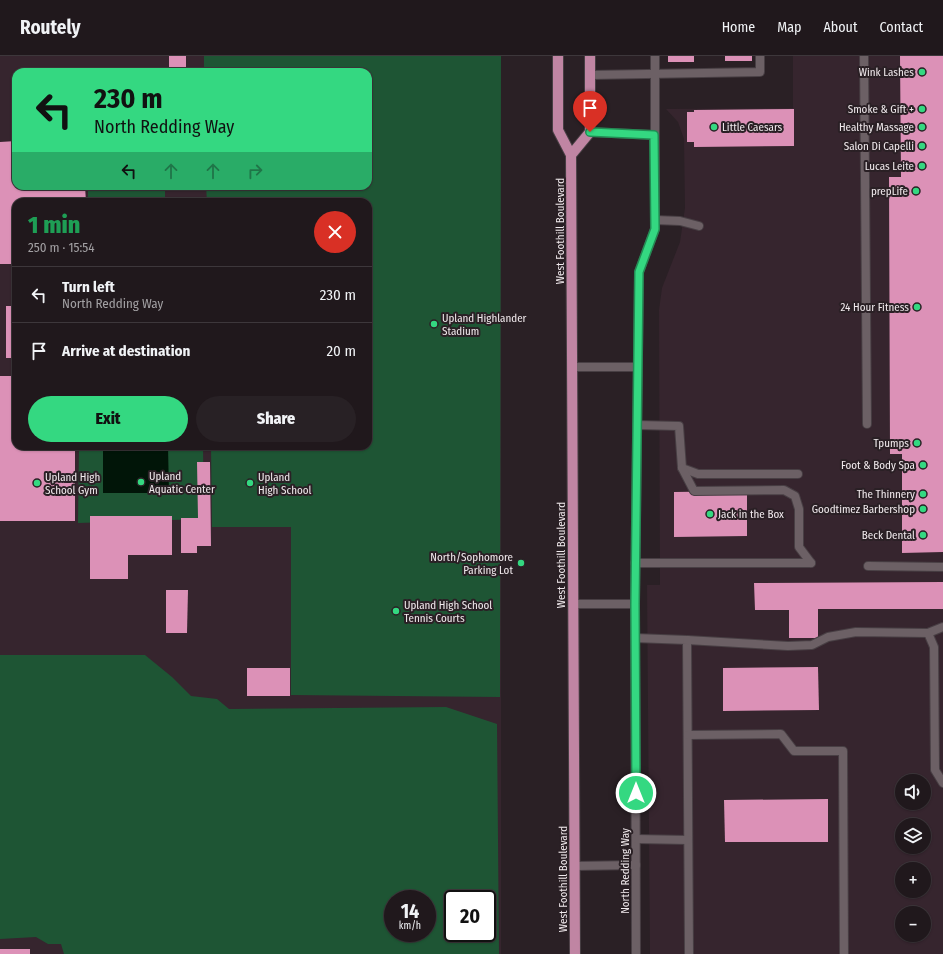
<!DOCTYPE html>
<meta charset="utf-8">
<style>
:root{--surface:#20181c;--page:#282125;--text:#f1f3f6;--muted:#a2a0a3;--line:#3d373b;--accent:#34d881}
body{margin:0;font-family:"Fira Sans Condensed",sans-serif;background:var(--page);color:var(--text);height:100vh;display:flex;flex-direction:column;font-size:15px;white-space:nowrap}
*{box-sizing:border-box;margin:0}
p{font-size:13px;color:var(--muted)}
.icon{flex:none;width:22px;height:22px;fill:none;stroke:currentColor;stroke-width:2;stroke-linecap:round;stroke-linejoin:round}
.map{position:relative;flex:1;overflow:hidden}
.sheet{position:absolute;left:12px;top:142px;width:360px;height:252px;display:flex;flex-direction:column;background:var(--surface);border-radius:12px;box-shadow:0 1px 3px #0004,0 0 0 1px var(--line)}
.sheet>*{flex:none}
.top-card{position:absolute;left:12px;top:12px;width:360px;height:122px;border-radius:12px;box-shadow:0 1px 3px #0004,0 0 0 1px var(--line);background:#34d881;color:#111;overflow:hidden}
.tools{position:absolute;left:895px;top:718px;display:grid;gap:8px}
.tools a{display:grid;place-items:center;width:36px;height:36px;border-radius:50%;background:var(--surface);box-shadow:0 1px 3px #0004,0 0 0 1px var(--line);font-size:20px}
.speed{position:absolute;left:384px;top:834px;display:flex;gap:8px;font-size:20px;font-weight:700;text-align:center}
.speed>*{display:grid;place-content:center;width:52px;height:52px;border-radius:50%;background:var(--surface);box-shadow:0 1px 3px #0004,0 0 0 1px var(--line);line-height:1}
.speed small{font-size:10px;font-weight:400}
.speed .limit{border:2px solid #111;border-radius:6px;background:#fff;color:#111}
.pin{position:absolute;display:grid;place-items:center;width:34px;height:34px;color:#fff;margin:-41px -17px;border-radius:50% 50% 50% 0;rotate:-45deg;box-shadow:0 0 4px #0007}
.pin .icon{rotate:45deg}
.me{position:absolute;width:44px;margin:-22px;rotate:0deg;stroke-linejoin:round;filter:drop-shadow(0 0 3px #0008)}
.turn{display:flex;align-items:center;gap:14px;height:84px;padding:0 16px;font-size:18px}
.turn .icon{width:52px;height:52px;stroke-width:2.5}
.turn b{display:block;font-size:28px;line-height:34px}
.lanes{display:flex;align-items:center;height:38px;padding:0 16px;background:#0003;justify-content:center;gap:20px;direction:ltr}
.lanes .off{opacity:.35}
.round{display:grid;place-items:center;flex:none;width:42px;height:42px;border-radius:21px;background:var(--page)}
.head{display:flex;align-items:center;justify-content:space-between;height:68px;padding:0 16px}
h1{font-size:24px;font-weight:800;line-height:30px;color:#1e9e55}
.cta{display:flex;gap:8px;margin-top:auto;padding:8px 16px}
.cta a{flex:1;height:46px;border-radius:24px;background:var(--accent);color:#111;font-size:16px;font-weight:800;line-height:46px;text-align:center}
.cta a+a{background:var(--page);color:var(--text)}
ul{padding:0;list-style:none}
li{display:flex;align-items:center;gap:12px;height:56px;padding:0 16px;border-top:1px solid var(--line)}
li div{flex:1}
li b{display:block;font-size:15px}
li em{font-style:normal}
header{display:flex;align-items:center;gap:24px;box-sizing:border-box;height:56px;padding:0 20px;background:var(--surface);border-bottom:1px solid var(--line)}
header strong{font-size:19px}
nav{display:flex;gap:22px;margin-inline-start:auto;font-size:14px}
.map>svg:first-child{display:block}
</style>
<header>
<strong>Routely</strong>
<nav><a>Home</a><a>Map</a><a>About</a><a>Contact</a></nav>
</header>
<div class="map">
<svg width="943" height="898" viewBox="0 0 943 898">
<rect width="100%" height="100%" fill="#2a2025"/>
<g fill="#36252e" fill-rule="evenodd">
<path d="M0,0H501V898H0ZM16,16H368V130H16ZM16,146H368V390H16ZM393,843H427V877H393ZM453,843H487V877H453Z"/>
<path d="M793,0H943V898H650L647,529H660L659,254L662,232L680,186L685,152L684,83L678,66L666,53L793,52ZM902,725H924V747H902ZM902,769H924V791H902ZM902,813H924V835H902ZM902,857H924V879H902Z"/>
</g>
<g fill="#1e5534" fill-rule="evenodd">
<path d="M204,0H501L500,641L291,639V471H212L211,390H368V146H207L206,130H368V16H204Z"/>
<rect x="88" y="130" width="77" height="16"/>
<path d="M79,390H203L204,463L78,467Z"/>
<path d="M0,599H145L172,621L191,640L217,643L229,653L446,651L497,668L499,898H64L61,888H48L36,881L0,883ZM393,843H427V877H393ZM453,843H487V877H453Z"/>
</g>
<path fill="#011508" d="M103,390H168L169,437H103Z"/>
<g fill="#dc91b7">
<rect x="169" y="0" width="17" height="16"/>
<rect x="668" y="0" width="26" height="6"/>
<rect x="725" y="0" width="27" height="5"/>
<path d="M900,0H943V496L902,497V398H890L889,121H901Z"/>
<path d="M794,53V90L694,91V86H687V56H694V54Z"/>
<path d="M16,85V130H85L86,146H16V208H0V86Z"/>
<rect x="6" y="250" width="10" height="52"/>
<path d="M0,320H16V390H75V465H0Z"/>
<path d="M197,406H210L211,490H197V497H181V462H198Z"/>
<path d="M747,435V480L674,481V436Z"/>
<path d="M90,460H172V499H128V523H90Z"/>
<path d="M943,526V553H818V582H789V554H755L754,527Z"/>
<path d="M166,534H188L187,577H166Z"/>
<path d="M818,611L819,654L723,655V612Z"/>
<rect x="247" y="612" width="43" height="28"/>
<path d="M828,743V786H725L724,744Z"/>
<rect x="0" y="893" width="30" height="5"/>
</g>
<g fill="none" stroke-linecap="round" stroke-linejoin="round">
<g stroke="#483f44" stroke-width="10">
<g id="service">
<path d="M864,0L867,368"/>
<path d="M590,19L760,16V0"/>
<path d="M590,76L655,79V173L639,216L635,548L636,898"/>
<path d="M655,79V0"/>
<path d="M655,164L680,165L699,170"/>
<path d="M572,311H638"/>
<path d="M637,369L679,370L682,412L698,418H798"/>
<path d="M682,412L694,435L784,434L795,440L799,453V491L811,507"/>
<path d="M635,507H811"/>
<path d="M868,510L943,511"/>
<path d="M573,548H635"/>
<path d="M928,577L943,571"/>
<path d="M635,582L687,584L689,898"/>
<path d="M687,584L788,590L812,589L828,581L856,576L928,577L934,591L935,714L943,727"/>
<path d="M688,679L781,678L794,695H843L844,898"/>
<path d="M636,783L688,784"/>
<path d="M575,810L636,809"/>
</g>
</g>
<g stroke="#483f44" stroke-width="12">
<g id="primary">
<path d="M558,0V74L571,99L575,898"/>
<path d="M571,99L590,76V0"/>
</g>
</g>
<use href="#service" stroke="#6c6065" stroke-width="8"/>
<use href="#primary" stroke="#c085a3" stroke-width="10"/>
</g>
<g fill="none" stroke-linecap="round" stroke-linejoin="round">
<g stroke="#228c54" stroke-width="10">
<path id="route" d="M590,76L654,79L655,173L639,216L635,548L636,737"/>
</g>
<use href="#route" stroke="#34d881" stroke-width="7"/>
</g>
<g fill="#34d881" stroke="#2a2025" stroke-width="1.5">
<circle cx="922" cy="16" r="4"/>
<circle cx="922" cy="53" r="4"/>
<circle cx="714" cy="71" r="4"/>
<circle cx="922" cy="71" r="4"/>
<circle cx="922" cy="90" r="4"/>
<circle cx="922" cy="110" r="4"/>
<circle cx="916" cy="135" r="4"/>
<circle cx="917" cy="251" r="4"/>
<circle cx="434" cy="268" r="4"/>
<circle cx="917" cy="387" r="4"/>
<circle cx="923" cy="409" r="4"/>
<circle cx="141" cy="426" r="4"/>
<circle cx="37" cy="427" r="4"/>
<circle cx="250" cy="427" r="4"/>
<circle cx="923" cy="438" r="4"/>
<circle cx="923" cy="453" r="4"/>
<circle cx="710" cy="458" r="4"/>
<circle cx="923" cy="479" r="4"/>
<circle cx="521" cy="507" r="4"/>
<circle cx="396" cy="555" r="4"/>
</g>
<g text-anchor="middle" stroke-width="4" stroke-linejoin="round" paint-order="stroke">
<g font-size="11" fill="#f1eaed" stroke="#2a2025" text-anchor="end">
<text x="914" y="20">Wink Lashes</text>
<text x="914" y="57">Smoke &amp; Gift +</text>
<text x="722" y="75" text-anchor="start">Little Caesars</text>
<text x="914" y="75">Healthy Massage</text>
<text x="914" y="94">Salon Di Capelli</text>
<text x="914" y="114">Lucas Leite</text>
<text x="908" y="139">prepLife</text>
<text x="909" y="255">24 Hour Fitness</text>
<text x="442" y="266" text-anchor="start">Upland Highlander<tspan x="442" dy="13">Stadium</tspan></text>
<text x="909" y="391">Tpumps</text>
<text x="915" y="413">Foot &amp; Body Spa</text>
<text x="149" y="424" text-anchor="start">Upland<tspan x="149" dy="13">Aquatic Center</tspan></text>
<text x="45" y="425" text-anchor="start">Upland High<tspan x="45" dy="13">School Gym</tspan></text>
<text x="258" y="425" text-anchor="start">Upland<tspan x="258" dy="13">High School</tspan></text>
<text x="915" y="442">The Thinnery</text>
<text x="915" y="457">Goodtimez Barbershop</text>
<text x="718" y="462" text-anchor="start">Jack in the Box</text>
<text x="915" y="483">Beck Dental</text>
<text x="513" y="505">North/Sophomore<tspan x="513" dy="13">Parking Lot</tspan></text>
<text x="404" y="553" text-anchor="start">Upland High School<tspan x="404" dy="13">Tennis Courts</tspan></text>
</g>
<g font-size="11" fill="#f1eaed" stroke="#2a2025">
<text transform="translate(560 175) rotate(-90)" y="4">West Foothill Boulevard</text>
<text transform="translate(561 499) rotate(-90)" y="4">West Foothill Boulevard</text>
<text transform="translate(625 815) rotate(-90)" y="4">North Redding Way</text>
<text transform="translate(563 823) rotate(-90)" y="4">West Foothill Boulevard</text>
</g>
</g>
</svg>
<div class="tools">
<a><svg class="icon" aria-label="sound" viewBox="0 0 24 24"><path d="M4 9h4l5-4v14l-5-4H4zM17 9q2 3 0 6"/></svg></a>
<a><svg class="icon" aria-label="layers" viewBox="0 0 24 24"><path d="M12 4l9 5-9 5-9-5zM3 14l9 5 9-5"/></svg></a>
<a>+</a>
<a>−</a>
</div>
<div class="speed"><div>14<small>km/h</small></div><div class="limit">20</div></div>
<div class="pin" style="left:590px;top:76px;background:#d93025"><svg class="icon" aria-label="arrive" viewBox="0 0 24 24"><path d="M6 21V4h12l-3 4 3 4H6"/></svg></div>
<svg class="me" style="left:636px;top:737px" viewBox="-20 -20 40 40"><circle r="17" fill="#34d881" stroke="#fff" stroke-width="3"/><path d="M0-11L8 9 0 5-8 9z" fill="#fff"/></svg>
<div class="top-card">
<div class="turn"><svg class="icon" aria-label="left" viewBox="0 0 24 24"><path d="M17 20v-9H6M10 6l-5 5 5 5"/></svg><div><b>230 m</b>North Redding Way</div></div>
<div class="lanes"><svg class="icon" aria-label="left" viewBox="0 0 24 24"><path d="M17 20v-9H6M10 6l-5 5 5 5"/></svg><svg class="icon off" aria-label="ahead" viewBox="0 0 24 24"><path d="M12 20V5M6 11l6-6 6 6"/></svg><svg class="icon off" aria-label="ahead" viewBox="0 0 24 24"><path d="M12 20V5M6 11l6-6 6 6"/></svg><svg class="icon off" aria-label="right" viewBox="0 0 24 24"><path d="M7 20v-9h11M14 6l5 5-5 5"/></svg></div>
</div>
<section class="sheet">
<div class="head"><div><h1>1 min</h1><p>250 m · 15:54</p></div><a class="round" style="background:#d93025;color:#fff"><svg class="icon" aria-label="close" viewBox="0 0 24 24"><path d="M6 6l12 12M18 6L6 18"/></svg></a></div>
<ul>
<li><svg class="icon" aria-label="left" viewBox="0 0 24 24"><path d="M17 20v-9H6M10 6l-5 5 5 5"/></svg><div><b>Turn left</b><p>North Redding Way</p></div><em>230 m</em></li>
<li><svg class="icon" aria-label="arrive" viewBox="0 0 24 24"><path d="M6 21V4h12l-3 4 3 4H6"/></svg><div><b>Arrive at destination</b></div><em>20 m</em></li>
</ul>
<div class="cta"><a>Exit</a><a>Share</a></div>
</section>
</div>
